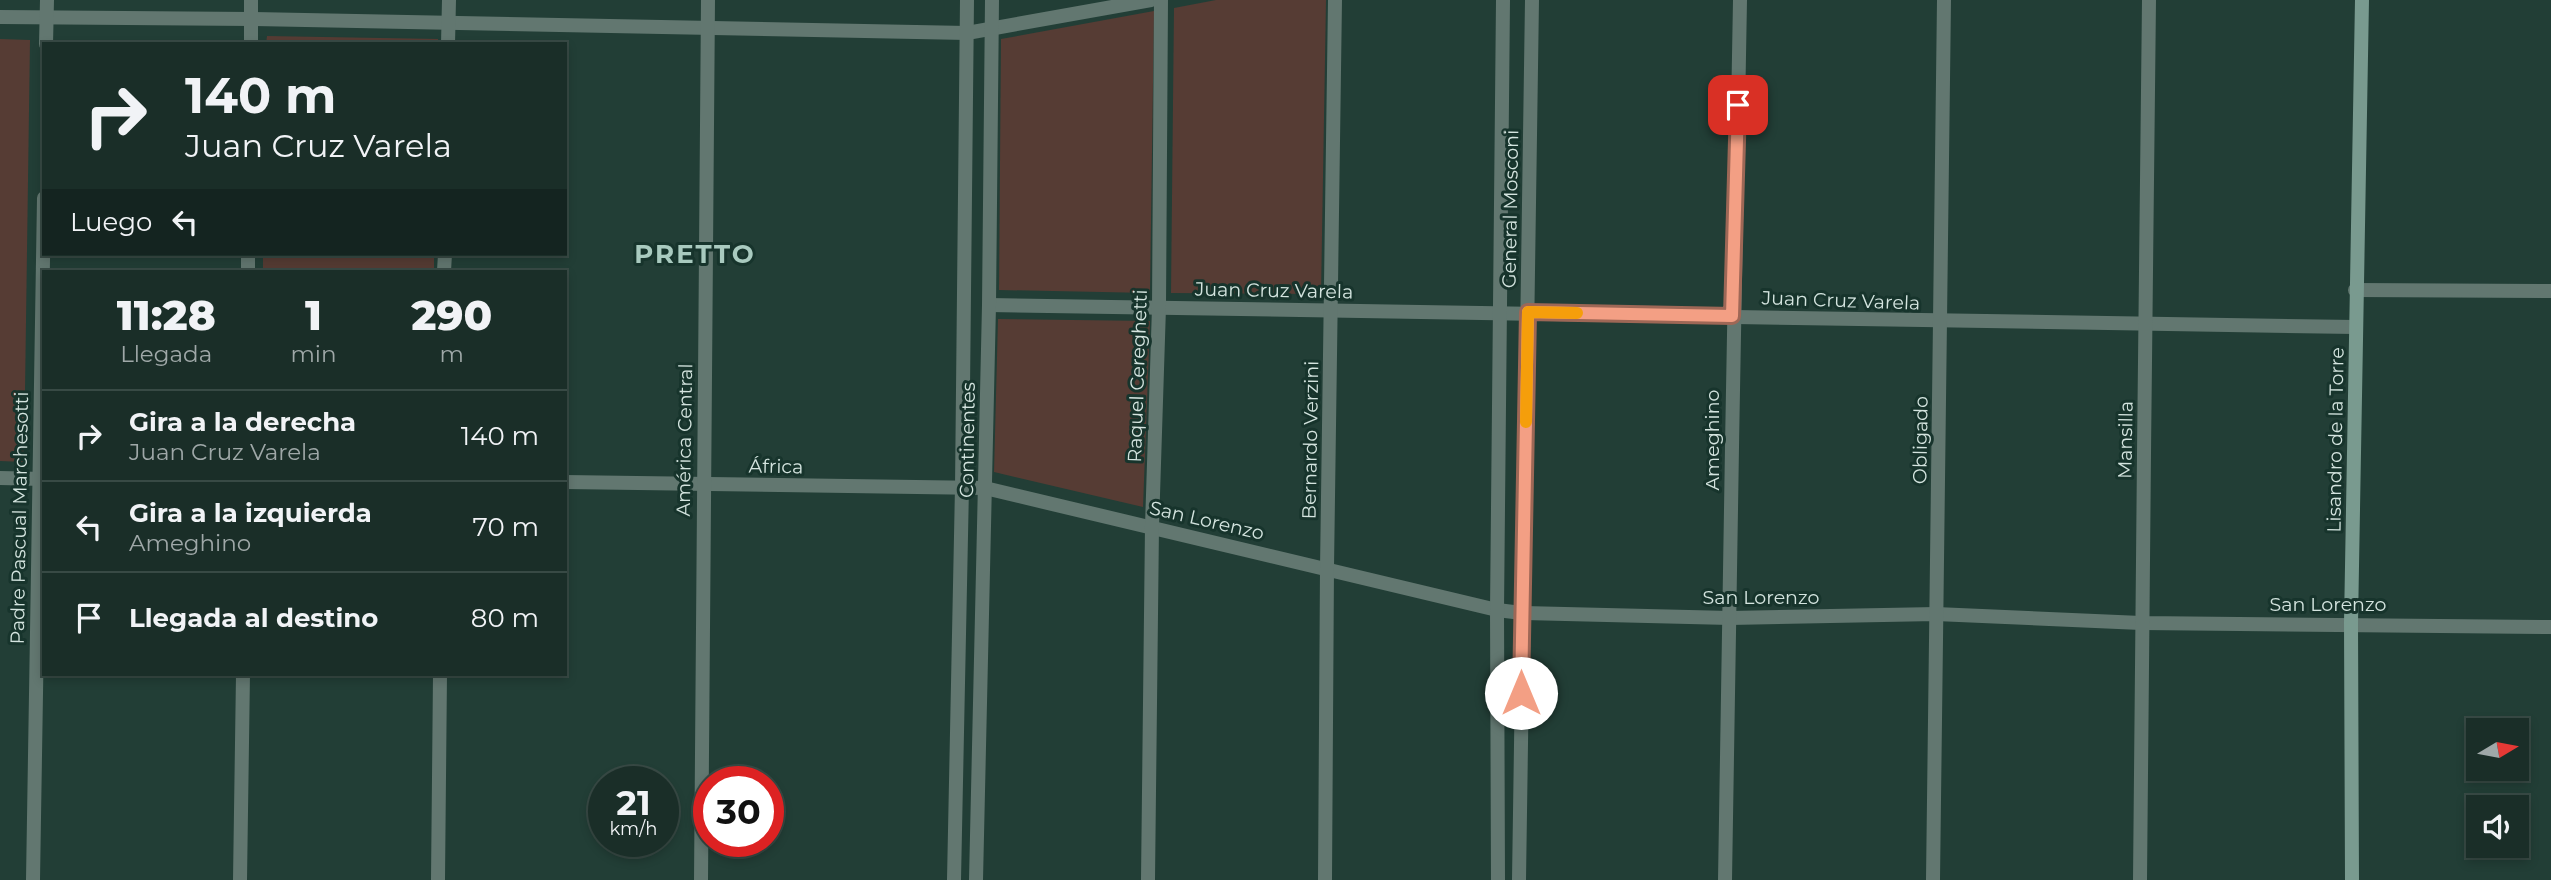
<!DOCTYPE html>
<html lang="es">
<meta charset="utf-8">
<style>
:root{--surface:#1a2e28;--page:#233630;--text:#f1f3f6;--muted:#9fa8a8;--line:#384a45}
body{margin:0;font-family:Montserrat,sans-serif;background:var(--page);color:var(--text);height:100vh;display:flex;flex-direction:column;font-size:26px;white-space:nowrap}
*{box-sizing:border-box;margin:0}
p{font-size:23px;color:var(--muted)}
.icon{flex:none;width:38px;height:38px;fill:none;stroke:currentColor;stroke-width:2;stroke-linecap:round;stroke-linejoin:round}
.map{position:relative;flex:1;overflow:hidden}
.side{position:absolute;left:42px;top:270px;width:525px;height:406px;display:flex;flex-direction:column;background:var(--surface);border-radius:0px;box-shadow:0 4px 10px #0003,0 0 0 2px var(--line)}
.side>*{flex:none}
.hud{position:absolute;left:42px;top:42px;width:525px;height:214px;border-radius:0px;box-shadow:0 4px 10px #0003,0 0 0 2px var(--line);background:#1a2e28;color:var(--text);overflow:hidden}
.needle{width:46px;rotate:80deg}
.buttons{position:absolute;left:2466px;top:718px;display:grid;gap:14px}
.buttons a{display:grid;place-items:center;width:63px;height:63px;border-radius:0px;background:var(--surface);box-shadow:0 4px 10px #0003,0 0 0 2px var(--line);font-size:35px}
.speed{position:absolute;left:588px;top:766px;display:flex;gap:14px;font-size:35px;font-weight:700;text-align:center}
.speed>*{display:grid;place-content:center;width:91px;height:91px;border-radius:50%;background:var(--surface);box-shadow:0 4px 10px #0003,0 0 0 2px var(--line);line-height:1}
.speed small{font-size:18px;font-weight:400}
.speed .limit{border:10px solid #d22;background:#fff;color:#111}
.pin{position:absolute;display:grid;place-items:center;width:60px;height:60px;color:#fff;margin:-30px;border-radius:14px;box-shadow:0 4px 10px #0006}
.me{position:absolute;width:77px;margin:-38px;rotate:0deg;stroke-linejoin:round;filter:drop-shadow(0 0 5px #0008)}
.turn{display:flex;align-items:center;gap:24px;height:147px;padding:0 28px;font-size:32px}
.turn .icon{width:91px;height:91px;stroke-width:2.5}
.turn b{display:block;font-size:49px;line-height:60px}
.then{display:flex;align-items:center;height:66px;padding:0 28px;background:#0003;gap:14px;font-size:26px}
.eta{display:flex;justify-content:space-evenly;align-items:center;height:119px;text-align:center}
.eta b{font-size:42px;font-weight:800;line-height:49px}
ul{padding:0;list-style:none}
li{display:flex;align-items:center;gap:21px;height:91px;padding:0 28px;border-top:2px solid var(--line)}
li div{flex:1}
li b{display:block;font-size:26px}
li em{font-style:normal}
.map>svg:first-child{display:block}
</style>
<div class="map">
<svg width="2551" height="880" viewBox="0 0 2551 880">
<rect width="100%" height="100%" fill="#223e36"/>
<g fill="#563c34">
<path d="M1216,0H1326L1321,294L1171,293L1174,8Z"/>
<path d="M1154,11L1150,293L999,290L1001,39Z"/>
<path d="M267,36L438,39V44H266Z"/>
<path d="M0,39L30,40L24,462L0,461Z"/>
<rect x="263" y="254" width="171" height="17"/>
<path d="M998,319L1150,321L1143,507L994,472Z"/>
</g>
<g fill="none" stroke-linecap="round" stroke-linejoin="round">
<g stroke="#627770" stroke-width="14">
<path d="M0,17L251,19L967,33L1151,0"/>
<path d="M46,44L47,0"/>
<path d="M251,44V0"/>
<path d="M448,44L449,0"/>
<path d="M248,271V254"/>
<path d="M444,271L445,254"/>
<path d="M2355,290L2551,291"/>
<path d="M989,305L2355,327"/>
<path d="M0,478L44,479"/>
<path d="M565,482L985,488L1497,610L1522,613L1730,618L1936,614L2141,623L2551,627"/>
<path d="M33,880L44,198"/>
<path d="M240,880L243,674"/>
<path d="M438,880L440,674"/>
<path d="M701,880L708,0"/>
<path d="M954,880L962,487L967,0"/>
<path d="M976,880L989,305L992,0"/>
<path d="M1148,880L1152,526L1159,307L1161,0"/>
<path d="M1325,880L1327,568L1335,0"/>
<path d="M1498,880L1497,610L1503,0"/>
<path d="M1519,880L1532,0"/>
<path d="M1725,880C1731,587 1733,293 1740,0"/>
<path d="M1933,880L1944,0"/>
<path d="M2140,880C2141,587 2147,293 2149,0"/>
</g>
<path stroke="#799a8f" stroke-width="14" d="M2352,880L2351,623L2362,0"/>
</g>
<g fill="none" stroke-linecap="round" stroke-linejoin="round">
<g stroke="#9e6756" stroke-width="18">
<path id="route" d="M1521,693L1528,312L1732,316L1738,105"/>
</g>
<use href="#route" stroke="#f39f84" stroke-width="12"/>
<path stroke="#f59e0b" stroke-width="12" d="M1526,422L1528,312L1577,313"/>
</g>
<g text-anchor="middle" stroke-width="6" stroke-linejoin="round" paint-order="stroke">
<g font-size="19" fill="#d4e4df" stroke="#17342c">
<text transform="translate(1510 209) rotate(-89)" y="7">General Mosconi</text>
<text transform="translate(1274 290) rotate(1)" y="7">Juan Cruz Varela</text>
<text transform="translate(1841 300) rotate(2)" y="7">Juan Cruz Varela</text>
<text transform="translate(1137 376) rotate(-88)" y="7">Raquel Cereghetti</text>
<text transform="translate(684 440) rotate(-89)" y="7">América Central</text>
<text transform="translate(967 440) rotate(-89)" y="7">Continentes</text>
<text transform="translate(1310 440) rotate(-89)" y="7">Bernardo Verzini</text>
<text transform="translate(1712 440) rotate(-90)" y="7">Ameghino</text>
<text transform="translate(1920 440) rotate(-89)" y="7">Obligado</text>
<text transform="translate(2125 440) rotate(-89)" y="7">Mansilla</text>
<text transform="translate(2335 440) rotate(-89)" y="7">Lisandro de la Torre</text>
<text transform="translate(776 466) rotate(1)" y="7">África</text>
<text transform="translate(19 518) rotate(-89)" y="7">Padre Pascual Marchesotti</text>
<text transform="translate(1207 520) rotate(13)" y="7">San Lorenzo</text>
<text x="1761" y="604">San Lorenzo</text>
<text x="2328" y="611">San Lorenzo</text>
</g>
<g font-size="26" font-weight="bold" letter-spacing="2" fill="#a9cabf" stroke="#17342c">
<text x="695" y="263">PRETTO</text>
</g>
</g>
</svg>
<div class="buttons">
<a><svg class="needle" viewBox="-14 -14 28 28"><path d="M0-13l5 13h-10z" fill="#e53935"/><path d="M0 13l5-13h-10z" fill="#9fa8a8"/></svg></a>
<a><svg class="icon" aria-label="sound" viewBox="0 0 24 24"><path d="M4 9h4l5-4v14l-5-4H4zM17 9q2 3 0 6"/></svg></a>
</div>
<div class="speed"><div>21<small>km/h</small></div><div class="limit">30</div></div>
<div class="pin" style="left:1738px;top:105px;background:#d93025"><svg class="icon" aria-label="arrive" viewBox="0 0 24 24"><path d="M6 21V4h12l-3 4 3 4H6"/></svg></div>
<svg class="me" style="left:1521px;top:693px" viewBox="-20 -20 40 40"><circle r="19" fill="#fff"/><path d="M0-13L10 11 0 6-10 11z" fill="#f39f84"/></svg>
<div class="hud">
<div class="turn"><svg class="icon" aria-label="right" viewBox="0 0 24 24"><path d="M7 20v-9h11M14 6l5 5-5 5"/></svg><div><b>140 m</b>Juan Cruz Varela</div></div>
<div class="then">Luego<svg class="icon" aria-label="left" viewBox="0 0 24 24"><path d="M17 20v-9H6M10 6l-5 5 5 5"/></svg></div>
</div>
<section class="side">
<div class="eta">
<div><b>11:28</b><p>Llegada</p></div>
<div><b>1</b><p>min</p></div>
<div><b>290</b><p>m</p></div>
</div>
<ul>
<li><svg class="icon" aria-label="right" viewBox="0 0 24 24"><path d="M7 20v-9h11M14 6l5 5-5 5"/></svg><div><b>Gira a la derecha</b><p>Juan Cruz Varela</p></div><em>140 m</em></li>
<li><svg class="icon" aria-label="left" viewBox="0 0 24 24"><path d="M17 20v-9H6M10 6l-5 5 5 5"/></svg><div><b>Gira a la izquierda</b><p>Ameghino</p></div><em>70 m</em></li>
<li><svg class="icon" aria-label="arrive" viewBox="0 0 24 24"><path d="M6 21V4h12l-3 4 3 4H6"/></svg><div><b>Llegada al destino</b></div><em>80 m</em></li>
</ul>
</section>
</div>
